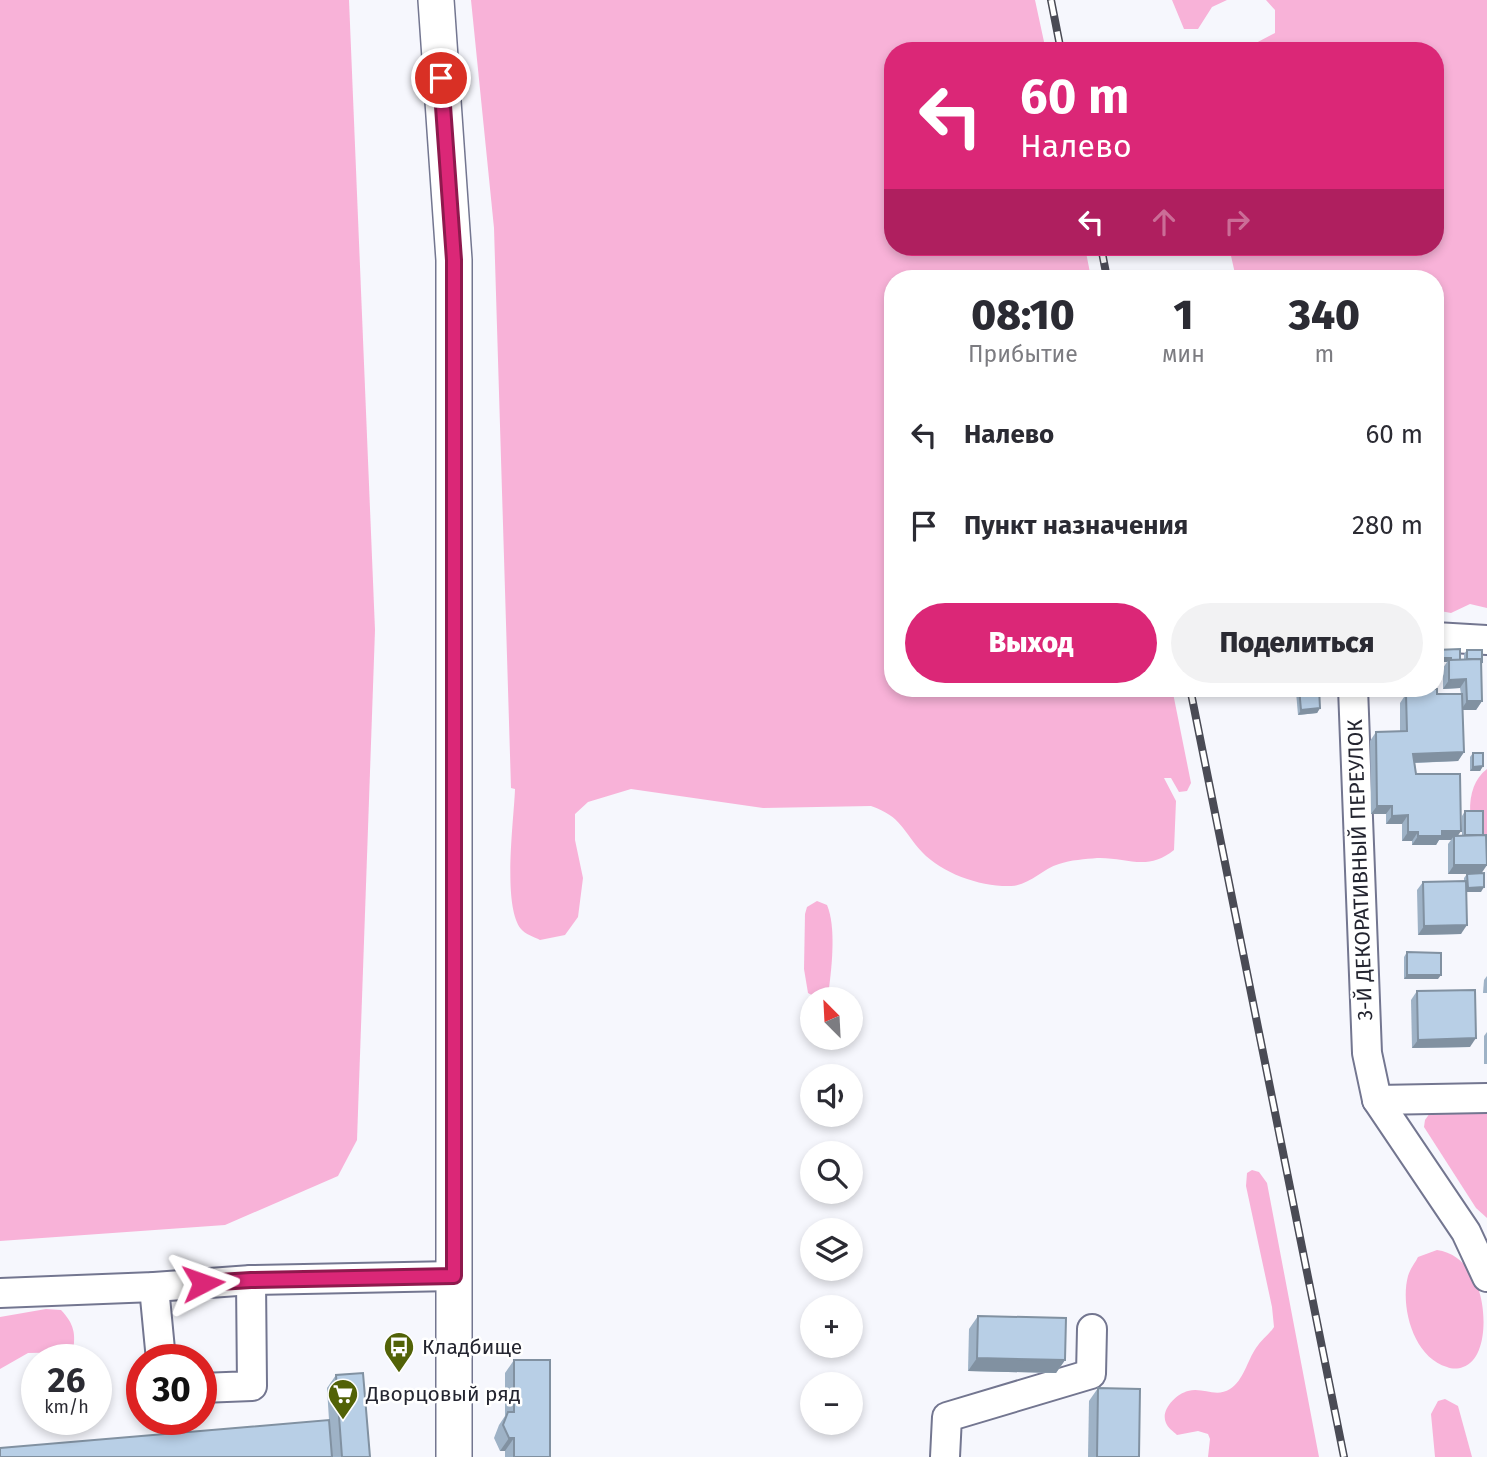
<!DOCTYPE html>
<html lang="ru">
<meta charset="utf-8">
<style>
:root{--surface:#fff;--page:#f2f2f3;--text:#2b2b33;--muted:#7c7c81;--accent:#db2777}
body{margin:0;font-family:"Fira Sans",sans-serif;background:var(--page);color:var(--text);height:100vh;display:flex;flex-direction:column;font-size:26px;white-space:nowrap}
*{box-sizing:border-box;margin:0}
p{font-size:23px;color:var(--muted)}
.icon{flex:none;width:38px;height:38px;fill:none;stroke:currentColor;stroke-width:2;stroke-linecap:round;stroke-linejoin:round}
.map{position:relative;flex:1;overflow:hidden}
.drawer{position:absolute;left:884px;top:270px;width:560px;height:427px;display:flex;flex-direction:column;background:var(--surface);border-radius:28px;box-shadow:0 4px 10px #0003}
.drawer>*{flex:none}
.top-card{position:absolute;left:884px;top:42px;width:560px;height:214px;border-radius:28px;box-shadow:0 4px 10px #0003;background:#db2777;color:#fff;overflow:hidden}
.needle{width:46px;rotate:336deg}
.tools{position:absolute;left:800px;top:987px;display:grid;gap:14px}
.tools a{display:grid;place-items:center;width:63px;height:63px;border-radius:50%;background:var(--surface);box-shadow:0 4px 10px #0003;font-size:35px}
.speed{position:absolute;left:21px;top:1344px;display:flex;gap:14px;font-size:35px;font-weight:700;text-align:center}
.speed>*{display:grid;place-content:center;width:91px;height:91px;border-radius:50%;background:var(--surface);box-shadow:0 4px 10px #0003;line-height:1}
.speed small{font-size:18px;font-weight:400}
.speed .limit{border:10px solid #d22;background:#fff;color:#111}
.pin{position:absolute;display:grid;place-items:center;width:60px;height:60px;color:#fff;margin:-30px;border:4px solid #fff;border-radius:50%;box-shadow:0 2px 7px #0007}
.me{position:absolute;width:77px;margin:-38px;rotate:86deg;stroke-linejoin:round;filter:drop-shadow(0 0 5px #0008)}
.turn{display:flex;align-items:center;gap:24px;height:147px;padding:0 21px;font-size:32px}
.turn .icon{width:91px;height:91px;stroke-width:2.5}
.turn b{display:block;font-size:49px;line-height:60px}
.lanes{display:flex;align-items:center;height:66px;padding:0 21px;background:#0003;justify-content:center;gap:35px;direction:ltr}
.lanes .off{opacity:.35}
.eta{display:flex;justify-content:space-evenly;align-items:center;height:119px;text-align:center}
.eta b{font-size:42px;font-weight:800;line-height:49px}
.primary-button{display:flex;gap:14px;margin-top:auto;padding:14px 21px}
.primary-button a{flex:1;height:80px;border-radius:42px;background:var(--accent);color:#fff;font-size:28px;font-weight:800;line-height:80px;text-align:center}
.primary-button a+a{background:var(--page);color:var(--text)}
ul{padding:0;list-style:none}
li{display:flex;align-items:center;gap:21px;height:91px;padding:0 21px}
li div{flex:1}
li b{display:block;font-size:26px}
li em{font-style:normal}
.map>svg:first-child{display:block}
</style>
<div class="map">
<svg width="1487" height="1457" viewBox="0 0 1487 1457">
<rect width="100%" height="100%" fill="#f6f7fd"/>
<g fill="#f8b2d8">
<path d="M0,0H349L375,630L357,1140L338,1176L225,1225L0,1241Z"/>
<path d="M471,0H1035L1046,51H892V247H1085L1091,278H892V688H1172L1191,783L1187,791L1179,792L1171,778H1164L1176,801L1174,850C1147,872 1127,857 1097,858C1086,859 1070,860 1059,864C1042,869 1030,885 1011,886C981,887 943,874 922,852C902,830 902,817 871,806L763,808L631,789L588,802L575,814V840L583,878L578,917L565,935L540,940C534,937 525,934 521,929C502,905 514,820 515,789L511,788L494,228Z"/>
<path d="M1172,0H1227L1212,7L1198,29H1184Z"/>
<path d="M1266,0H1487V608L1470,604L1451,613L1435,610V278H1236L1229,247H1435V51H1247L1254,44L1275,33V10Z"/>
<path d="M1487,769V855C1467,833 1462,788 1487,769Z"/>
<path d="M817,901L827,905C836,926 832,965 829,988L826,996L819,999L808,993L804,969L805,914L807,907Z"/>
<path d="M1487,1101V1218L1476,1208L1424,1127L1425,1120L1430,1113Z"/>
<path d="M1252,1170L1259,1172L1267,1183L1319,1457H1208L1210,1439L1208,1434L1198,1431L1177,1435C1173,1431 1168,1428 1166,1423C1160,1410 1176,1394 1188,1391C1203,1387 1216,1398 1230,1389C1244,1380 1247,1361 1256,1348C1261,1340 1269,1335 1274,1327L1272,1307L1246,1186L1247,1173Z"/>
<path d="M1437,1250C1458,1253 1471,1269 1478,1288C1487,1312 1487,1359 1463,1367C1458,1369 1452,1369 1447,1367C1413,1357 1400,1306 1408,1276C1410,1269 1415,1263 1418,1257Z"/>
<path d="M46,1309L61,1310C74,1324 76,1333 73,1352L28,1353L0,1369V1317Z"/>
<path d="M1445,1399L1458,1406L1472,1457H1435L1431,1414L1438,1401Z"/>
</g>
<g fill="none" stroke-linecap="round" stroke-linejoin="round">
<g stroke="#737690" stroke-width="32">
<g id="minor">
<path d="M1435,637L1487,640"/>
<path d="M1353,688L1367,1053L1377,1100L1466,1232L1487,1277"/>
<path d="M1377,1100L1487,1098"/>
<path d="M154,1287L161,1360"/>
<path d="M0,1293L154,1287L251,1280L454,1276"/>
<path d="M201,1388L252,1386L251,1280"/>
<path d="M945,1457L947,1417L1091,1374L1092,1329"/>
</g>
</g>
<g stroke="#737690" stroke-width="38">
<path id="major" d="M436,0L454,260V1457"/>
</g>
<use href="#minor" stroke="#fff" stroke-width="28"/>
<use href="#major" stroke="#fff" stroke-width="35"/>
<g stroke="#4a4b55" stroke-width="8">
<g id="rail">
<path d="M1051,0L1061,51"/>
<path d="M1101,247L1107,278"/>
<path d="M1190,688L1344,1457"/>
</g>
</g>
<use href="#rail" stroke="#fff" stroke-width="5" stroke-dasharray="16" stroke-linecap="butt"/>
</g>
<g fill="#9eb2c6">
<path d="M1436,650L1460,660L1464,659V654L1467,650L1482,664V701L1476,710H1462L1464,752L1458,761L1415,763L1416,774L1458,836H1462V816L1465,811L1481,873V892H1466L1461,934L1418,935L1417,890L1423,882L1464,881V878L1467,874H1475H1448V844L1451,840H1439L1436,845H1412V841H1402V824H1386V814H1371L1370,741L1376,732L1400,731V703L1406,694H1413L1417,689L1437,694H1461L1460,688L1443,689V668L1447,662H1435Z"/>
<path d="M1299,688L1320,708L1317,713L1298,715L1296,692Z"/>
<path d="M1473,753L1483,766L1480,771H1470V757Z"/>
<path d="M1407,952L1438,979H1404V957Z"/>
<path d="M1487,976V993H1483L1484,980Z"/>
<path d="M1417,991L1470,1047L1412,1048L1411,1000Z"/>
<path d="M1487,1032V1064H1484V1036Z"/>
<path d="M978,1316L1065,1360L1056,1373L968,1371L969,1329Z"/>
<path d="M514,1360L550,1457H505V1451H500L494,1438L499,1425L505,1416V1373Z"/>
<path d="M336,1375L370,1457H0L329,1420L327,1388Z"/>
<path d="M1098,1388L1139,1457H1088L1089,1401Z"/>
</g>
<g fill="#8191a1">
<path d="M1436,658H1451L1447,662H1435Z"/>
<path d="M1466,679L1460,688L1443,689L1449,680Z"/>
<path d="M1467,701H1482L1476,710H1461Z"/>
<path d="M1320,708L1317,713L1298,715L1301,710Z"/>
<path d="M1464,752L1458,761L1407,763L1413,754Z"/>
<path d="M1483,766L1480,771H1470L1473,767Z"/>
<path d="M1377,806H1392L1386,814H1371Z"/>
<path d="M1408,815L1402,824H1386L1392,816Z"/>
<path d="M1442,831H1461L1455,840L1454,836L1451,840H1439L1436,845H1412L1418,836Z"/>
<path d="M1408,832H1418L1412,841H1402Z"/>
<path d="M1454,865H1487L1481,874H1448Z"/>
<path d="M1484,887L1481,892H1465L1468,888Z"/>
<path d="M1467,925L1461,934L1418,935L1424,926Z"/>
<path d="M1407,975H1441L1438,979H1404Z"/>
<path d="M1476,1038L1470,1047L1412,1048L1418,1040Z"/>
<path d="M977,1358L1065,1360L1056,1373L968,1371Z"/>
<path d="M509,1438H514L505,1451H500Z"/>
</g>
<g fill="#b8cfe6" stroke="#8191a1" stroke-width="2">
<path d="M1460,649V660H1451V658H1436V650Z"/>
<path d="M1467,650H1482V663L1481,659H1467Z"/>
<path d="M1481,659L1482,701H1467L1466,679L1449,680V660Z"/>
<path d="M1299,688H1319L1320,708L1301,710Z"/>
<path d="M1417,689H1437V694H1462L1464,752L1413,754L1416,774H1460L1461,831H1442V836H1418V832H1408V815L1392,816V806H1377L1376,732L1407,731L1406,694H1417Z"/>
<path d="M1473,753H1483V766L1473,767Z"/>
<rect x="1465" y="811" width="18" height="24"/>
<path d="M1486,835L1487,865H1454V836Z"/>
<path d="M1484,873V887L1468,888L1467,874Z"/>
<path d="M1466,881L1467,925L1424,926L1423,882Z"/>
<path d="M1407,952L1441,953V975H1407Z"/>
<path d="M1475,990L1476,1038L1418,1040L1417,991Z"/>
<path d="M978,1316L1066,1318L1065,1360L977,1358Z"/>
<path d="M514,1360H550V1457H514V1438H509L503,1425L508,1412H514Z"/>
<path d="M363,1373L370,1457H342L336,1375Z"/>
<path d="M1098,1388L1140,1389L1139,1457H1097Z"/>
<path d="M329,1420L332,1457H0V1448Z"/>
</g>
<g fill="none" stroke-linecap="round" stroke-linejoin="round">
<g stroke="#8e194d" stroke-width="18">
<path id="route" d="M203,1283L251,1280L454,1276V260L441,78"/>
</g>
<use href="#route" stroke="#db2777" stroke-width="12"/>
</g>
<defs>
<g id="bus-pin" transform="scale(1.575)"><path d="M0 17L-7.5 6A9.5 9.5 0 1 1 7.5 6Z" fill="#526207" stroke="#fff"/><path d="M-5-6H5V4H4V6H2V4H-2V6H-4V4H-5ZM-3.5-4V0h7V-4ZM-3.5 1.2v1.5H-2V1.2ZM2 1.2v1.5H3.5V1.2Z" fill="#fff"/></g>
<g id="supermarket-pin" transform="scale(1.575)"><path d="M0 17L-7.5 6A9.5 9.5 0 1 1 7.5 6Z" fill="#526207" stroke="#fff"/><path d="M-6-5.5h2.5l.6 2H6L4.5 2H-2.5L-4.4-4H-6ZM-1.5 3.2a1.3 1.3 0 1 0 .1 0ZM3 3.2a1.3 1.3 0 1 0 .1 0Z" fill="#fff"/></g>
</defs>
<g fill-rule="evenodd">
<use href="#bus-pin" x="399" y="1347"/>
<use href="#supermarket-pin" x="343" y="1394"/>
</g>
<g text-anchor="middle" stroke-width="5" stroke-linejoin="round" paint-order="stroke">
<g font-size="21" fill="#242530" stroke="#fff">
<text transform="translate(1360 870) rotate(-92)" y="7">3-Й ДЕКОРАТИВНЫЙ ПЕРЕУЛОК</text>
</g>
<g font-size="21" fill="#242530" stroke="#fff" text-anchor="start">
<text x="422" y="1354">Кладбище</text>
<text x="366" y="1401">Дворцовый ряд</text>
</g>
</g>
</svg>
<div class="tools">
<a><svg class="needle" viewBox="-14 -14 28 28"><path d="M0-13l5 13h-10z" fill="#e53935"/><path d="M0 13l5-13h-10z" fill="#7c7c81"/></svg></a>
<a><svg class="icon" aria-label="sound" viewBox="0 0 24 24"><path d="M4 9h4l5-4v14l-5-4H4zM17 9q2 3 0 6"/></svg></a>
<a><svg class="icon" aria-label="search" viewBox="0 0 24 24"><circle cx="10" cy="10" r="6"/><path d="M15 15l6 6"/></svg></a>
<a><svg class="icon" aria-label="layers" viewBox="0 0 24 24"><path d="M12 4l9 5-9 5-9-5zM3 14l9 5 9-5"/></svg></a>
<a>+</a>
<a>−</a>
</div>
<div class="speed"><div>26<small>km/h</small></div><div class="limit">30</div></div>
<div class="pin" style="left:441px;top:78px;background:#d93025"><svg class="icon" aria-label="arrive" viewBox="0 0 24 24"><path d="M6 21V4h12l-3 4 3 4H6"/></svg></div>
<svg class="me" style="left:203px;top:1283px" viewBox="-20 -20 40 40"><path d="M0-17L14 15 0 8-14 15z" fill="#db2777" stroke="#fff" stroke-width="4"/></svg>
<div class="top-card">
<div class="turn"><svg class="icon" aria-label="left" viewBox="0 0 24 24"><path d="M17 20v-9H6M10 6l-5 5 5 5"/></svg><div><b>60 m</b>Налево</div></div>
<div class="lanes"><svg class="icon" aria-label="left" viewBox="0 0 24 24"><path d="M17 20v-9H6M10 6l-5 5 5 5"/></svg><svg class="icon off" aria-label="ahead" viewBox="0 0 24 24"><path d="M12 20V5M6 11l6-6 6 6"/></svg><svg class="icon off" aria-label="right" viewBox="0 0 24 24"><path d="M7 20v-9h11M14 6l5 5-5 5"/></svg></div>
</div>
<section class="drawer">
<div class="eta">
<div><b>08:10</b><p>Прибытие</p></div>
<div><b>1</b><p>мин</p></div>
<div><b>340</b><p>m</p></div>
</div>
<ul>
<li><svg class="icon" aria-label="left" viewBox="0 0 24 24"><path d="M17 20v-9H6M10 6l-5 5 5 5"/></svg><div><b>Налево</b></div><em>60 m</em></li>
<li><svg class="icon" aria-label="arrive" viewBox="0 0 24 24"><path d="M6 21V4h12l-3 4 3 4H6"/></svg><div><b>Пункт назначения</b></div><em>280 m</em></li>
</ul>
<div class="primary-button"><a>Выход</a><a>Поделиться</a></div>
</section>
</div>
